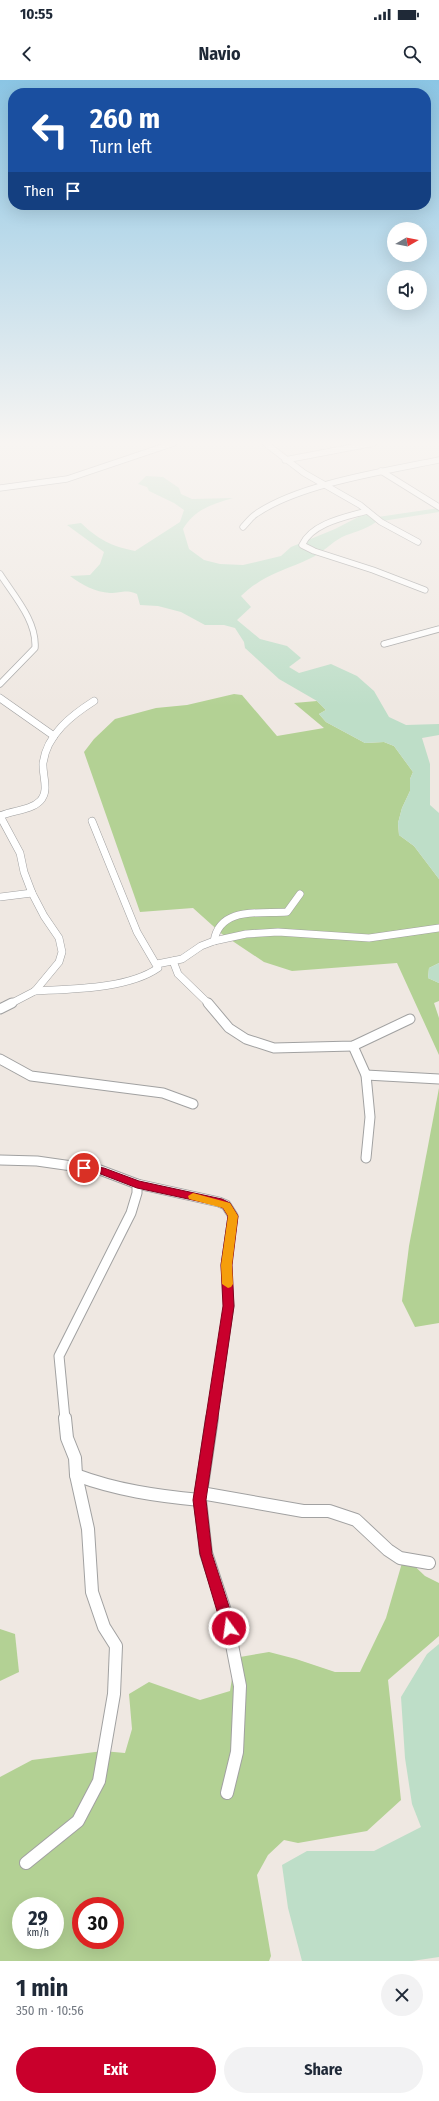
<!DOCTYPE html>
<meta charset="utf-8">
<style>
:root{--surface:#fff;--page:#f2f2f3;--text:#1f2937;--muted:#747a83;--accent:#c9002c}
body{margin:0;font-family:"Fira Sans Condensed",sans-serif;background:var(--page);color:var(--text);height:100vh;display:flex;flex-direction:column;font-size:15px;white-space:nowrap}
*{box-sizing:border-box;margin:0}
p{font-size:13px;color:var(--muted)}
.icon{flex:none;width:22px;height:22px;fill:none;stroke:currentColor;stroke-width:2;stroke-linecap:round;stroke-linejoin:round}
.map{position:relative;height:1881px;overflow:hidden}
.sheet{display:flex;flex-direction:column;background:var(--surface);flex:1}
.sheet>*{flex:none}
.guide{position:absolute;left:8px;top:8px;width:423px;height:122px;border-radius:16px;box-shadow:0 4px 16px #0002;background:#1a4fa0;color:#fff;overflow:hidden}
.needle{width:26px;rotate:81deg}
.buttons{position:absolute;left:387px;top:142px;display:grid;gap:8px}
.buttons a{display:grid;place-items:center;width:40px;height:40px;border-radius:50%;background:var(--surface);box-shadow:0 4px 16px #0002;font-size:20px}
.speed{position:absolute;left:12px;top:1817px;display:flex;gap:8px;font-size:20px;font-weight:700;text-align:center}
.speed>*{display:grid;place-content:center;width:52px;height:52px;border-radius:50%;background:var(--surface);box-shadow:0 4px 16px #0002;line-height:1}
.speed small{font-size:10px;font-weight:400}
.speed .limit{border:6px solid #d22;background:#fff;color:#111}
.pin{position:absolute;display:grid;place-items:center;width:34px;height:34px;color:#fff;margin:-17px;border:2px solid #fff;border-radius:50%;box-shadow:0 1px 4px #0007}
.me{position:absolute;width:44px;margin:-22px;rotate:346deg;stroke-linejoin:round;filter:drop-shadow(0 0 3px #0008)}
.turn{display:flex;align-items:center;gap:14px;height:84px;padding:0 16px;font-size:18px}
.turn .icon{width:52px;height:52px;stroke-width:2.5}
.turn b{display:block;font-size:28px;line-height:34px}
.then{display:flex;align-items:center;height:38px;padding:0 16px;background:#0003;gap:8px;font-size:15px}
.round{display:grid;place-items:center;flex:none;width:42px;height:42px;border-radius:21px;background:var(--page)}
.summary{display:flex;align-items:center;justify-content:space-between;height:68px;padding:0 16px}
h1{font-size:24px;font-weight:700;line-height:30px}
.cta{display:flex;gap:8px;margin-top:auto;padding:8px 16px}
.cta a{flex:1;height:46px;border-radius:24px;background:var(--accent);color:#fff;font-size:16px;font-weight:700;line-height:46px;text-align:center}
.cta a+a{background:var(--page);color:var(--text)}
.status{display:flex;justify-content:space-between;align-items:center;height:28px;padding:0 20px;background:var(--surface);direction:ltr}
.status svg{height:11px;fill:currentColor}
header{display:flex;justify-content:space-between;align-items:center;height:52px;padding:0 16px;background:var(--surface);font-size:18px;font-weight:700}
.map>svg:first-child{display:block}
</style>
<div class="status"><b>10:55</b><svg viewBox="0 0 49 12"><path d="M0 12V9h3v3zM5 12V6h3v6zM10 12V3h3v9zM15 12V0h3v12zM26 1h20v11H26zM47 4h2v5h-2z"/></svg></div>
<header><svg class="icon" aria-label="back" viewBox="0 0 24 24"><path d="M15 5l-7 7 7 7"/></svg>Navio<svg class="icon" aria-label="search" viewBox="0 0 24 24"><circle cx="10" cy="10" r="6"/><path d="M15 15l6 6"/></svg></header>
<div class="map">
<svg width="439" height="1881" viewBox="0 0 439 1881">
<rect width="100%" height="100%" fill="#efe8e2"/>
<g fill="#b3d194" fill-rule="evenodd">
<path d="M234,614L242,615L277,656L324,648L294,623L317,621L326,630L319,634L326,642L365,663L384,662L394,666L413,692L410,699V711L402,728L398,743L399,755L414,766L439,799V883L429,888L428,898L439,903V921L434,923L439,938V975L397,883L292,891L264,882L222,854L193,828L140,832L84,672L94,659L115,639L156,628L187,625Z"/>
<path d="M439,1008V1243L415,1247L402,1221L409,1166Z"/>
<path d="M404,1476L425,1496L439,1503V1556L388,1600L401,1720L367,1751L298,1763L284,1760L268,1775L257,1795L271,1876L269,1881H0V1697L32,1680L103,1671L125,1673L132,1649L129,1614L149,1602L200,1620L230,1611L234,1586L240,1577L269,1572L296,1579L335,1592H360L386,1538ZM21,1826H55V1860H21ZM81,1826H115V1860H81Z"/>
<path d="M0,1549L15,1554L19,1592L0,1601Z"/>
</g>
<g fill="#bedec8">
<path d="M146,396L163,397L179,408L181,414L192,419L233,418C212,424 194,430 183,449L189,469L204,480L220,484L243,485L281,476L291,467L335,449L366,433L371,438L439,428V432L376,442C365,450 353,452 342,457C331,463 322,473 311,478C284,491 264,494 241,516L251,527L237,540L260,559L287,566L301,578L289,587L299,593L331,584L357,596L374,611L389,637L406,645L439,644V655L422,658L430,684V725L439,733V799L414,766L399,755L398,743L402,728L410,711V699L413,692L394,666L384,662L365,663L326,642L319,634L326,630L317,621L279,599L245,568L244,562L235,548L224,545H205L181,532L158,526L140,525L137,514C125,509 122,513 110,513C95,512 82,505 70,496L90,495L100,484L104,472L67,445L81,443C99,460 111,466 135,471L180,442L184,430L174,423L149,411L147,407L138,404Z"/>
<path d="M439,883V903L428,898L429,888Z"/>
<path d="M439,1564V1877L412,1881H302L288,1828L282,1785L307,1771H374L421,1747L412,1724L405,1678L401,1617L427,1574Z"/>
</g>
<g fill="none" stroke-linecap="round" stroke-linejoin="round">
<g stroke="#a1a1a1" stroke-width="7">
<g id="minor-far3">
<path d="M265,363L304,393L360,425L381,442L418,462"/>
<path d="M285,380L374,363"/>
<path d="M381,391L439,427"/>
<path d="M0,408L67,399L174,363"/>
<path d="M367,431C346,437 312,443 302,465L314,471L373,490L425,510"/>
<path d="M243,447C247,443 251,437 256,434C299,404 386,391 439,380"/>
<path d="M0,494C14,516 37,541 35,568L0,604"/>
<path d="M384,564L439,549"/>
</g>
</g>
<g stroke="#a1a1a1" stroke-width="8">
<g id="minor-far2">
<path d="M0,618L54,656"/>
<path d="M0,736C12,730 30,731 40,721C50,711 42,695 43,683C47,654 72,635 94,621"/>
<path d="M0,736L20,773L24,792L32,813L44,836L59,858L62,872L59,882L35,911L10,924"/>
<path d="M0,817L32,813"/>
<path d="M214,861C220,826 260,834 287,832L300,814"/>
<path d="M173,881L178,894L209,924"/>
<path d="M157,884L182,879L201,866L214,861L246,854L278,852L369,858L439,848"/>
<path d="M35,911C71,909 128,909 158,888L137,852L92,741"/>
</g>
</g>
<g stroke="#a1a1a1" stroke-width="11">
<g id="minor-far1">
<path d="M208,923L229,948L246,959L274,968L353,966L410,939"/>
<path d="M0,929L12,923"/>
<path d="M353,966L366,995L370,1037L366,1078"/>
<path d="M0,979L31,996L163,1013L193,1024"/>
<path d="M366,995L439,999"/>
<path d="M0,1080L37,1081L100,1090L137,1104V1113L131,1133L59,1276L65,1339"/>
<path d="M137,1104L219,1122L226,1125L233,1136L226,1185L229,1226L212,1339"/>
</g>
</g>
<g stroke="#a1a1a1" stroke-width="14">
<g id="minor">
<path d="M212,1338L200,1420L206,1473L226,1534L240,1606L237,1672L227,1713"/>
<path d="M76,1395C116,1410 157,1416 200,1420"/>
<path d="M201,1413L303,1431H329L356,1440L388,1470L400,1478L429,1483"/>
<path d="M26,1783L78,1741L99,1701L114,1614L116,1566L104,1547L92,1512L88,1449L76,1395L75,1378L67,1358L65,1338"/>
</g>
</g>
<use href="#minor-far3" stroke="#fff" stroke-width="5.5"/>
<use href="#minor-far2" stroke="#fff" stroke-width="7"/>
<use href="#minor-far1" stroke="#fff" stroke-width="9"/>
<use href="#minor" stroke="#fff" stroke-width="12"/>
</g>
<linearGradient id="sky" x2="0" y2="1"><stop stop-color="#8bc5e4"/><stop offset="0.58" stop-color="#f8f5f2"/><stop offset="1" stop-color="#f8f5f2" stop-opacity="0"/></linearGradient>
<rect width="439" height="626" fill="url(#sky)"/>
<path fill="#c9002c" stroke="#83001d" d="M84,1085L104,1088L139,1101L222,1119L230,1123L238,1136L232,1185L234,1226L206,1420L212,1474L236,1548L234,1552L229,1554L224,1552L222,1548L200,1474L193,1420L223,1226L221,1185L228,1136L223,1128L216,1125L137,1108L98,1093L81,1090L79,1088L81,1086Z"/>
<path fill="#f59e0b" d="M193,1113L230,1123L238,1136L232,1185L233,1204L231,1207L228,1208L222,1204L221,1185L228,1136L223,1128L189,1119L188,1116Z"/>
</svg>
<div class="buttons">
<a><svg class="needle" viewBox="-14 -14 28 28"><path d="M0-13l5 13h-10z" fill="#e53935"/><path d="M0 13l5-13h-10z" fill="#747a83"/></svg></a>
<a><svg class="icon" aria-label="sound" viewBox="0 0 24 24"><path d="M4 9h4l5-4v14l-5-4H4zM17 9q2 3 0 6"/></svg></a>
</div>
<div class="speed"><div>29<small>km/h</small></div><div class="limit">30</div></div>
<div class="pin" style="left:84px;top:1088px;background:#d93025"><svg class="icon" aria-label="arrive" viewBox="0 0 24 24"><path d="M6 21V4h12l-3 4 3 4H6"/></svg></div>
<svg class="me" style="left:229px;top:1548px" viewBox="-20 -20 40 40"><circle r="17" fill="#c9002c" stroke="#fff" stroke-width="3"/><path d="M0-11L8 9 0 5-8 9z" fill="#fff"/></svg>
<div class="guide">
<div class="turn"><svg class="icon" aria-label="left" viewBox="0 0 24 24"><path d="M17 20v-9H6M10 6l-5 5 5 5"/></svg><div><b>260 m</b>Turn left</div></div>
<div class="then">Then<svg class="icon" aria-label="arrive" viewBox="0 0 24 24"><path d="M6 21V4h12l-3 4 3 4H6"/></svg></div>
</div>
</div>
<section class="sheet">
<div class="summary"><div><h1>1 min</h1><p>350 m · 10:56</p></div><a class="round"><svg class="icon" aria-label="close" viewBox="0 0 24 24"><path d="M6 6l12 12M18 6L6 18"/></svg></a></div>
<div class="cta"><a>Exit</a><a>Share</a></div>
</section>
